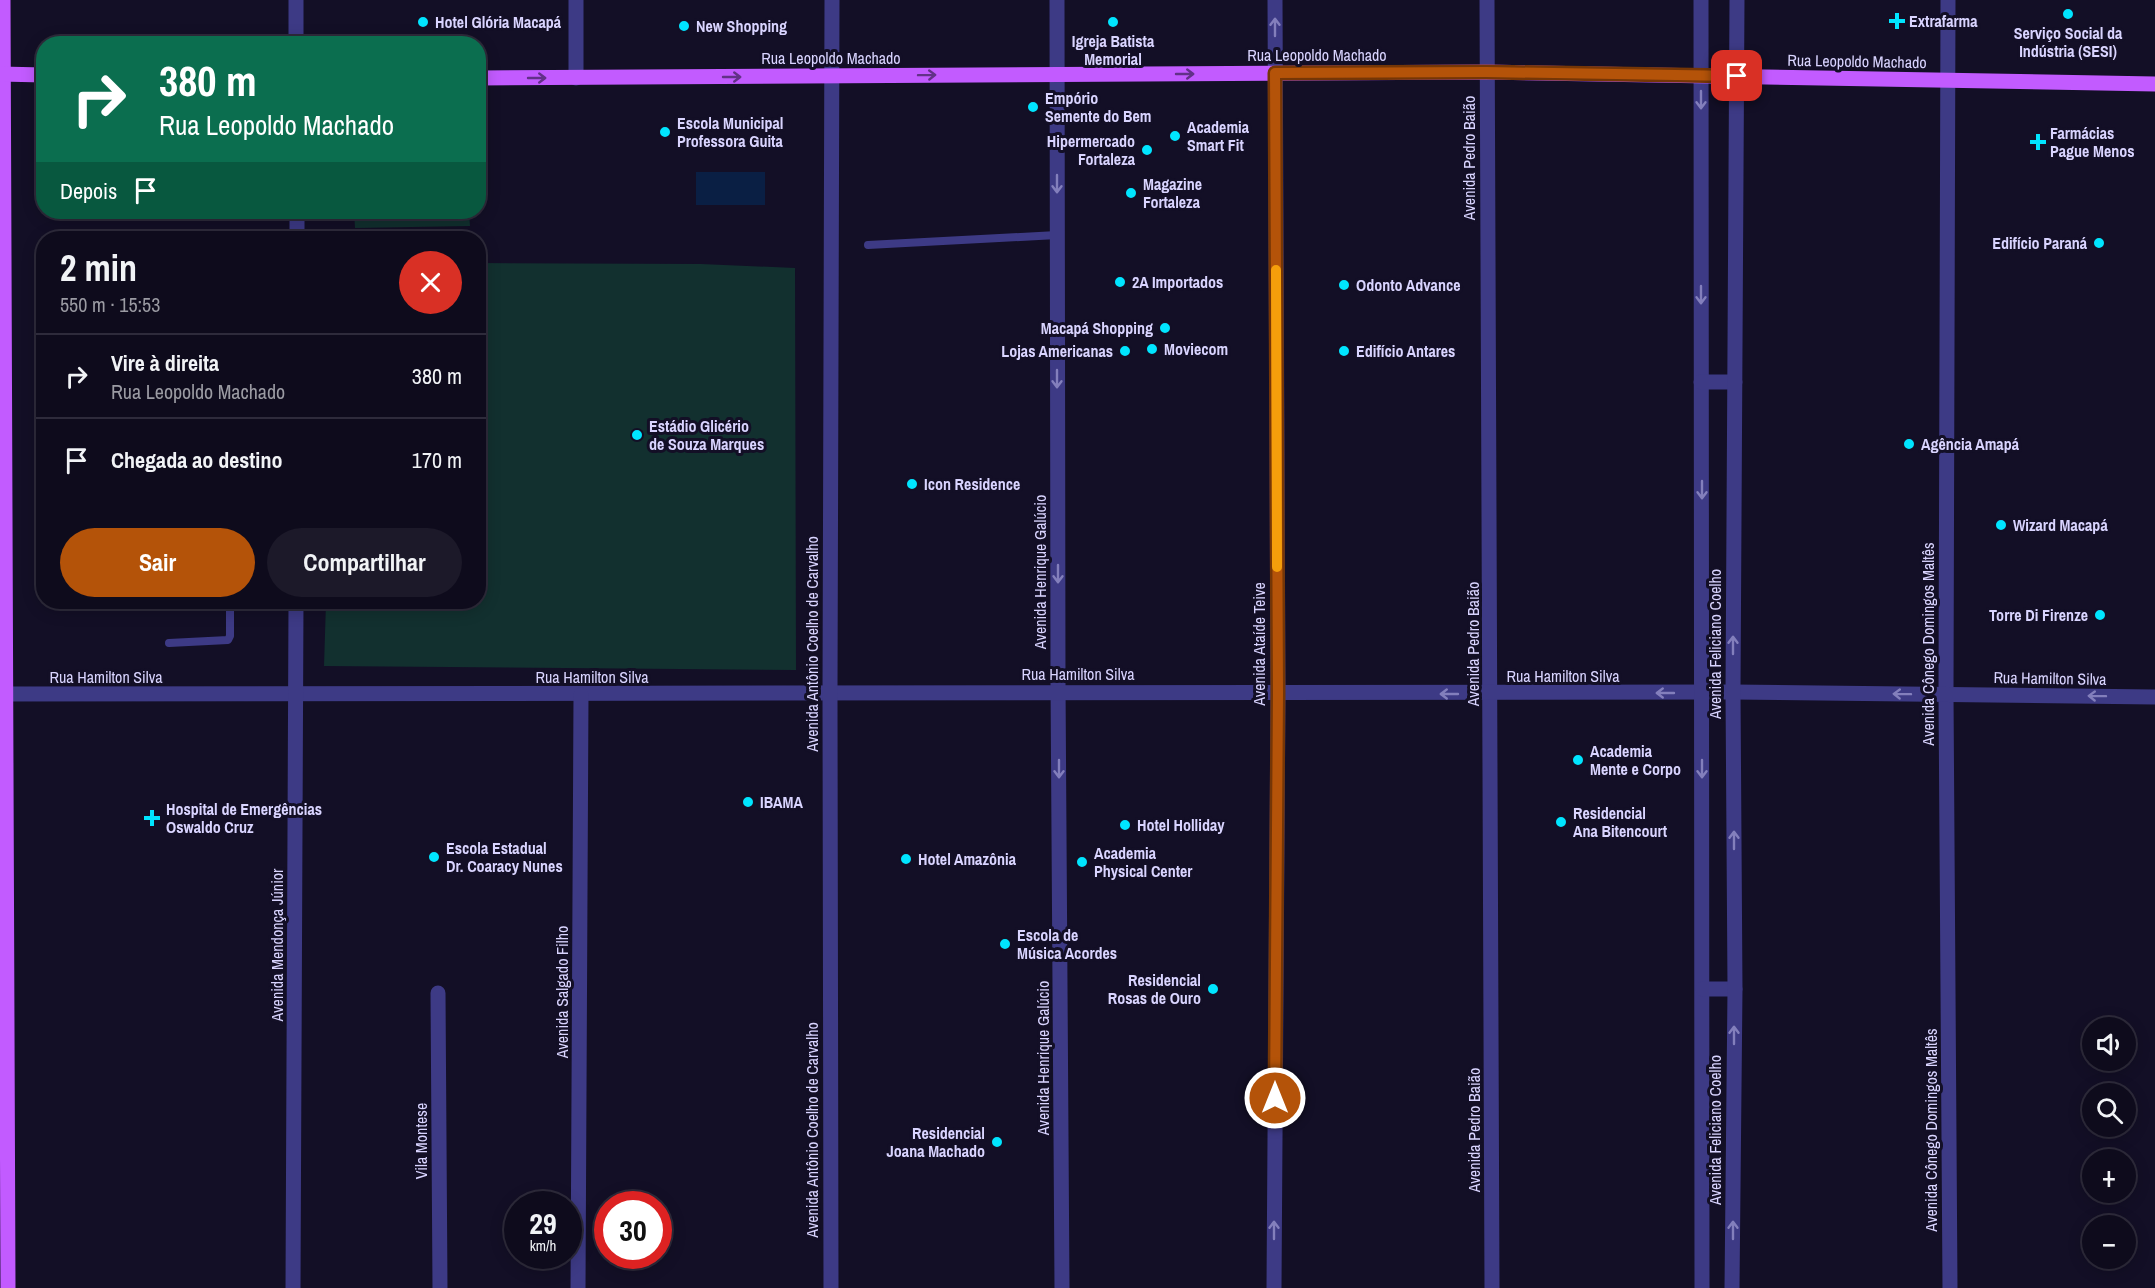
<!DOCTYPE html>
<html lang="pt">
<meta charset="utf-8">
<style>
:root{--surface:#0e0b1c;--page:#1c1929;--text:#f1f3f6;--muted:#9b9ba3;--line:#2e2b3b;--accent:#b45309}
body{margin:0;font-family:"Archivo Narrow",sans-serif;background:var(--page);color:var(--text);height:100vh;display:flex;flex-direction:column;font-size:22px;white-space:nowrap}
*{box-sizing:border-box;margin:0}
p{font-size:20px;color:var(--muted)}
.icon{flex:none;width:33px;height:33px;fill:none;stroke:currentColor;stroke-width:2;stroke-linecap:round;stroke-linejoin:round}
.map{position:relative;flex:1;overflow:hidden}
.details{position:absolute;left:36px;top:231px;width:450px;height:378px;display:flex;flex-direction:column;background:var(--surface);border-radius:24px;box-shadow:0 3px 15px #0003,0 0 0 2px var(--line)}
.details>*{flex:none}
.guide{position:absolute;left:36px;top:36px;width:450px;height:183px;border-radius:24px;box-shadow:0 3px 15px #0003,0 0 0 2px var(--line);background:#0b6e4f;color:#fff;overflow:hidden}
.buttons{position:absolute;left:2082px;top:1017px;display:grid;gap:12px}
.buttons a{display:grid;place-items:center;width:54px;height:54px;border-radius:50%;background:var(--surface);box-shadow:0 3px 15px #0003,0 0 0 2px var(--line);font-size:30px}
.speed{position:absolute;left:504px;top:1191px;display:flex;gap:12px;font-size:30px;font-weight:700;text-align:center}
.speed>*{display:grid;place-content:center;width:78px;height:78px;border-radius:50%;background:var(--surface);box-shadow:0 3px 15px #0003,0 0 0 2px var(--line);line-height:1}
.speed small{font-size:15px;font-weight:400}
.speed .limit{border:9px solid #d22;background:#fff;color:#111}
.pin{position:absolute;display:grid;place-items:center;width:51px;height:51px;color:#fff;margin:-26px;border-radius:12px;box-shadow:0 3px 9px #0006}
.me{position:absolute;width:66px;margin:-33px;rotate:0deg;stroke-linejoin:round;filter:drop-shadow(0 0 4px #0008)}
.turn{display:flex;align-items:center;gap:21px;height:126px;padding:0 24px;font-size:27px}
.turn .icon{width:78px;height:78px;stroke-width:2.5}
.turn b{display:block;font-size:42px;line-height:51px}
.then{display:flex;align-items:center;height:57px;padding:0 24px;background:#0003;gap:12px;font-size:22px}
.round{display:grid;place-items:center;flex:none;width:63px;height:63px;border-radius:32px;background:var(--page)}
.headline{display:flex;align-items:center;justify-content:space-between;height:102px;padding:0 24px}
h1{font-size:36px;font-weight:700;line-height:45px}
.primary-button{display:flex;gap:12px;margin-top:auto;padding:12px 24px}
.primary-button a{flex:1;height:69px;border-radius:36px;background:var(--accent);color:#fff;font-size:24px;font-weight:700;line-height:69px;text-align:center}
.primary-button a+a{background:var(--page);color:var(--text)}
ul{padding:0;list-style:none}
li{display:flex;align-items:center;gap:18px;height:84px;padding:0 24px;border-top:2px solid var(--line)}
li div{flex:1}
li b{display:block;font-size:22px}
li em{font-style:normal}
.map>svg:first-child{display:block}
</style>
<div class="map">
<svg width="2155" height="1288" viewBox="0 0 2155 1288">
<rect width="100%" height="100%" fill="#130f26"/>
<g fill="#12302f">
<path d="M354,212H469L470,226L355,228Z"/>
<path d="M479,263L701,264L795,268L796,670L324,666L326,602H478Z"/>
</g>
<rect fill="#0a1f44" x="696" y="172" width="69" height="33"/>
<g fill="none" stroke-linecap="round" stroke-linejoin="round">
<g stroke="#3d3a85" stroke-width="8">
<path d="M868,245L1057,235"/>
<path d="M163,602H201"/>
<path d="M169,643L228,640L230,636V602"/>
</g>
<g stroke="#3d3a85" stroke-width="15">
<path d="M296,0V44"/>
<path d="M1057,0L1058,683L1062,1288"/>
<path d="M1487,0L1492,1288"/>
<path d="M1948,0L1946,694L1950,1288"/>
<path d="M576,78V0"/>
<path d="M297,238V212"/>
<path d="M0,694L1733,692L2155,697"/>
<path d="M438,993L440,1288"/>
<path d="M293,1288L296,602"/>
<path d="M578,1288L581,695"/>
<path d="M1274,1288L1278,693L1275,0"/>
</g>
<g stroke="#3d3a85" stroke-width="15">
<path d="M1701,0L1702,1288"/>
<path d="M1701,382H1735"/>
<path d="M1703,989H1735"/>
<path d="M831,1288L830,695L832,0"/>
<path d="M1732,1288L1735,989L1733,692L1737,0"/>
</g>
<g stroke="#c25bff" stroke-width="15">
<path d="M3,0L8,1288"/>
<path d="M0,74L44,75"/>
<path d="M478,78L1486,72L2155,84"/>
</g>
</g>
<defs><path id="oneway-shaft" d="M-6 0H5M1.5-3L5.5 0L1.5 3" fill="none" stroke-width="1.6" stroke-linecap="round" stroke-linejoin="round" transform="scale(1.5)"/></defs>
<g stroke="#837fbc">
<use href="#oneway-shaft" transform="translate(1275 27) rotate(-90)"/>
<use href="#oneway-shaft" transform="translate(1701 100) rotate(90)"/>
<use href="#oneway-shaft" transform="translate(1057 184) rotate(90)"/>
<use href="#oneway-shaft" transform="translate(1701 295) rotate(90)"/>
<use href="#oneway-shaft" transform="translate(1057 379) rotate(90)"/>
<use href="#oneway-shaft" transform="translate(1702 490) rotate(90)"/>
<use href="#oneway-shaft" transform="translate(1058 574) rotate(90)"/>
<use href="#oneway-shaft" transform="translate(1733 645) rotate(-90)"/>
<use href="#oneway-shaft" transform="translate(1665 693) rotate(180)"/>
<use href="#oneway-shaft" transform="translate(1449 694) rotate(-180)"/>
<use href="#oneway-shaft" transform="translate(1902 694) rotate(-179)"/>
<use href="#oneway-shaft" transform="translate(2097 696) rotate(-179)"/>
<use href="#oneway-shaft" transform="translate(1059 769) rotate(90)"/>
<use href="#oneway-shaft" transform="translate(1702 769) rotate(90)"/>
<use href="#oneway-shaft" transform="translate(1734 840) rotate(-90)"/>
<use href="#oneway-shaft" transform="translate(1734 1035) rotate(-90)"/>
<use href="#oneway-shaft" transform="translate(1274 1230) rotate(-90)"/>
<use href="#oneway-shaft" transform="translate(1733 1230) rotate(-90)"/>
</g>
<g stroke="#623188">
<use href="#oneway-shaft" transform="translate(1185 74)"/>
<use href="#oneway-shaft" transform="translate(927 75) rotate(-1)"/>
<use href="#oneway-shaft" transform="translate(732 77)"/>
<use href="#oneway-shaft" transform="translate(537 78)"/>
</g>
<g fill="none" stroke-linecap="round" stroke-linejoin="round">
<g stroke="#753606" stroke-width="15">
<path id="route" d="M1275,1098L1278,693L1275,73L1486,72L1737,76"/>
</g>
<use href="#route" stroke="#b45309" stroke-width="10"/>
<path stroke="#f59e0b" stroke-width="10" d="M1276,270L1277,567"/>
</g>
<g fill="#00e5ff" stroke="#130f26" stroke-width="2">
<circle cx="2068" cy="14" r="6"/>
<path d="M1894 12h6v6h6v6h-6v6h-6v-6h-6v-6h6z"/>
<circle cx="423" cy="22" r="6"/>
<circle cx="1113" cy="22" r="6"/>
<circle cx="684" cy="26" r="6"/>
<circle cx="1033" cy="107" r="6"/>
<circle cx="665" cy="132" r="6"/>
<circle cx="1175" cy="136" r="6"/>
<path d="M2035 133h6v6h6v6h-6v6h-6v-6h-6v-6h6z"/>
<circle cx="1147" cy="150" r="6"/>
<circle cx="1131" cy="193" r="6"/>
<circle cx="2099" cy="243" r="6"/>
<circle cx="1120" cy="282" r="6"/>
<circle cx="1344" cy="285" r="6"/>
<circle cx="1165" cy="328" r="6"/>
<circle cx="1152" cy="349" r="6"/>
<circle cx="1125" cy="351" r="6"/>
<circle cx="1344" cy="351" r="6"/>
<circle cx="637" cy="435" r="6"/>
<circle cx="1909" cy="444" r="6"/>
<circle cx="912" cy="484" r="6"/>
<circle cx="2001" cy="525" r="6"/>
<circle cx="2100" cy="615" r="6"/>
<circle cx="1578" cy="760" r="6"/>
<circle cx="748" cy="802" r="6"/>
<path d="M149 809h6v6h6v6h-6v6h-6v-6h-6v-6h6z"/>
<circle cx="1561" cy="822" r="6"/>
<circle cx="1125" cy="825" r="6"/>
<circle cx="434" cy="857" r="6"/>
<circle cx="906" cy="859" r="6"/>
<circle cx="1082" cy="862" r="6"/>
<circle cx="1005" cy="944" r="6"/>
<circle cx="1213" cy="989" r="6"/>
<circle cx="997" cy="1142" r="6"/>
</g>
<g text-anchor="middle" stroke-width="6" stroke-linejoin="round" paint-order="stroke">
<g font-size="16" font-weight="bold" fill="#d9d4ff" stroke="#130f26" text-anchor="start">
<text x="1909" y="27">Extrafarma</text>
<text x="435" y="28">Hotel Glória Macapá</text>
<text x="696" y="32">New Shopping</text>
<text x="2068" y="39" text-anchor="middle">Serviço Social da<tspan x="2068" dy="18">Indústria (SESI)</tspan></text>
<text x="1113" y="47" text-anchor="middle">Igreja Batista<tspan x="1113" dy="18">Memorial</tspan></text>
<text x="1045" y="104">Empório<tspan x="1045" dy="18">Semente do Bem</tspan></text>
<text x="677" y="129">Escola Municipal<tspan x="677" dy="18">Professora Guita</tspan></text>
<text x="1187" y="133">Academia<tspan x="1187" dy="18">Smart Fit</tspan></text>
<text x="2050" y="139">Farmácias<tspan x="2050" dy="18">Pague Menos</tspan></text>
<text x="1135" y="147" text-anchor="end">Hipermercado<tspan x="1135" dy="18">Fortaleza</tspan></text>
<text x="1143" y="190">Magazine<tspan x="1143" dy="18">Fortaleza</tspan></text>
<text x="2087" y="249" text-anchor="end">Edifício Paraná</text>
<text x="1132" y="288">2A Importados</text>
<text x="1356" y="291">Odonto Advance</text>
<text x="1153" y="334" text-anchor="end">Macapá Shopping</text>
<text x="1164" y="355">Moviecom</text>
<text x="1113" y="357" text-anchor="end">Lojas Americanas</text>
<text x="1356" y="357">Edifício Antares</text>
<text x="649" y="432">Estádio Glicério<tspan x="649" dy="18">de Souza Marques</tspan></text>
<text x="1921" y="450">Agência Amapá</text>
<text x="924" y="490">Icon Residence</text>
<text x="2013" y="531">Wizard Macapá</text>
<text x="2088" y="621" text-anchor="end">Torre Di Firenze</text>
<text x="1590" y="757">Academia<tspan x="1590" dy="18">Mente e Corpo</tspan></text>
<text x="760" y="808">IBAMA</text>
<text x="166" y="815">Hospital de Emergências<tspan x="166" dy="18">Oswaldo Cruz</tspan></text>
<text x="1573" y="819">Residencial<tspan x="1573" dy="18">Ana Bitencourt</tspan></text>
<text x="1137" y="831">Hotel Holliday</text>
<text x="446" y="854">Escola Estadual<tspan x="446" dy="18">Dr. Coaracy Nunes</tspan></text>
<text x="1094" y="859">Academia<tspan x="1094" dy="18">Physical Center</tspan></text>
<text x="918" y="865">Hotel Amazônia</text>
<text x="1017" y="941">Escola de<tspan x="1017" dy="18">Música Acordes</tspan></text>
<text x="1201" y="986" text-anchor="end">Residencial<tspan x="1201" dy="18">Rosas de Ouro</tspan></text>
<text x="985" y="1139" text-anchor="end">Residencial<tspan x="985" dy="18">Joana Machado</tspan></text>
</g>
<g font-size="16" fill="#d9d4ff" stroke="#130f26">
<text x="1317" y="61">Rua Leopoldo Machado</text>
<text x="831" y="64">Rua Leopoldo Machado</text>
<text transform="translate(1857 61) rotate(1)" y="6">Rua Leopoldo Machado</text>
<text transform="translate(1469 158) rotate(-90)" y="6">Avenida Pedro Baião</text>
<text transform="translate(1040 572) rotate(-90)" y="6">Avenida Henrique Galúcio</text>
<text transform="translate(812 644) rotate(-90)" y="6">Avenida Antônio Coelho de Carvalho</text>
<text transform="translate(1259 644) rotate(-90)" y="6">Avenida Ataíde Teive</text>
<text transform="translate(1473 644) rotate(-90)" y="6">Avenida Pedro Baião</text>
<text transform="translate(1715 644) rotate(-90)" y="6">Avenida Feliciano Coelho</text>
<text transform="translate(1928 644) rotate(-90)" y="6">Avenida Cônego Domingos Maltês</text>
<text x="1078" y="680">Rua Hamilton Silva</text>
<text x="1563" y="682">Rua Hamilton Silva</text>
<text x="106" y="683">Rua Hamilton Silva</text>
<text x="592" y="683">Rua Hamilton Silva</text>
<text transform="translate(2050 678) rotate(1)" y="6">Rua Hamilton Silva</text>
<text transform="translate(277 945) rotate(-90)" y="6">Avenida Mendonça Júnior</text>
<text transform="translate(562 992) rotate(-90)" y="6">Avenida Salgado Filho</text>
<text transform="translate(1043 1058) rotate(-90)" y="6">Avenida Henrique Galúcio</text>
<text transform="translate(812 1130) rotate(-90)" y="6">Avenida Antônio Coelho de Carvalho</text>
<text transform="translate(1474 1130) rotate(-90)" y="6">Avenida Pedro Baião</text>
<text transform="translate(1715 1130) rotate(-90)" y="6">Avenida Feliciano Coelho</text>
<text transform="translate(1931 1130) rotate(-90)" y="6">Avenida Cônego Domingos Maltês</text>
<text transform="translate(421 1141) rotate(-90)" y="6">Vila Montese</text>
</g>
</g>
</svg>
<div class="buttons">
<a><svg class="icon" aria-label="sound" viewBox="0 0 24 24"><path d="M4 9h4l5-4v14l-5-4H4zM17 9q2 3 0 6"/></svg></a>
<a><svg class="icon" aria-label="search" viewBox="0 0 24 24"><circle cx="10" cy="10" r="6"/><path d="M15 15l6 6"/></svg></a>
<a>+</a>
<a>−</a>
</div>
<div class="speed"><div>29<small>km/h</small></div><div class="limit">30</div></div>
<div class="pin" style="left:1737px;top:76px;background:#d93025"><svg class="icon" aria-label="arrive" viewBox="0 0 24 24"><path d="M6 21V4h12l-3 4 3 4H6"/></svg></div>
<svg class="me" style="left:1275px;top:1098px" viewBox="-20 -20 40 40"><circle r="17" fill="#b45309" stroke="#fff" stroke-width="3"/><path d="M0-11L8 9 0 5-8 9z" fill="#fff"/></svg>
<div class="guide">
<div class="turn"><svg class="icon" aria-label="right" viewBox="0 0 24 24"><path d="M7 20v-9h11M14 6l5 5-5 5"/></svg><div><b>380 m</b>Rua Leopoldo Machado</div></div>
<div class="then">Depois<svg class="icon" aria-label="arrive" viewBox="0 0 24 24"><path d="M6 21V4h12l-3 4 3 4H6"/></svg></div>
</div>
<section class="details">
<div class="headline"><div><h1>2 min</h1><p>550 m · 15:53</p></div><a class="round" style="background:#d93025;color:#fff"><svg class="icon" aria-label="close" viewBox="0 0 24 24"><path d="M6 6l12 12M18 6L6 18"/></svg></a></div>
<ul>
<li><svg class="icon" aria-label="right" viewBox="0 0 24 24"><path d="M7 20v-9h11M14 6l5 5-5 5"/></svg><div><b>Vire à direita</b><p>Rua Leopoldo Machado</p></div><em>380 m</em></li>
<li><svg class="icon" aria-label="arrive" viewBox="0 0 24 24"><path d="M6 21V4h12l-3 4 3 4H6"/></svg><div><b>Chegada ao destino</b></div><em>170 m</em></li>
</ul>
<div class="primary-button"><a>Sair</a><a>Compartilhar</a></div>
</section>
</div>
